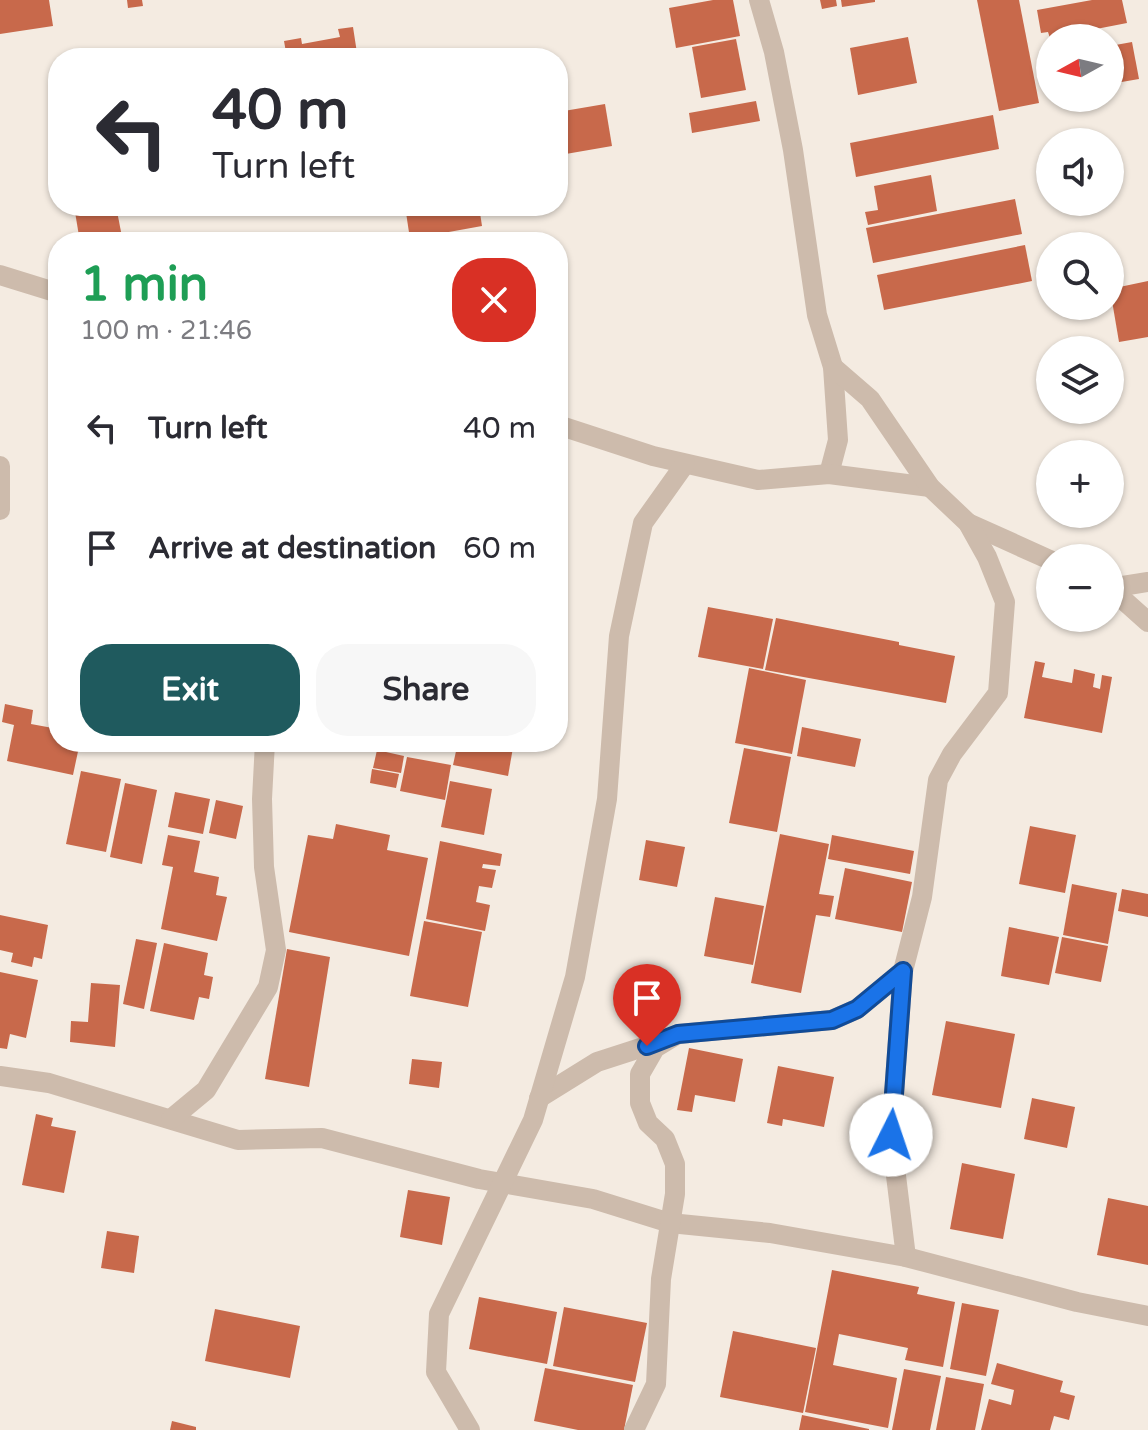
<!DOCTYPE html>
<meta charset="utf-8">
<style>
:root{--surface:#fff;--page:#f7f7f7;--text:#2b2b33;--muted:#7c7c81;--accent:#1f5a5e}
body{margin:0;font-family:"Varela Round",sans-serif;background:var(--page);color:var(--text);height:100vh;display:flex;flex-direction:column;font-size:30px;white-space:nowrap}
*{box-sizing:border-box;margin:0}
p{font-size:26px;color:var(--muted)}
.icon{flex:none;width:44px;height:44px;fill:none;stroke:currentColor;stroke-width:2;stroke-linecap:round;stroke-linejoin:round}
.map{position:relative;flex:1;overflow:hidden}
.details{position:absolute;left:48px;top:232px;width:520px;height:520px;display:flex;flex-direction:column;background:var(--surface);border-radius:32px;box-shadow:0 2px 6px #0004}
.details>*{flex:none}
.guide{position:absolute;left:48px;top:48px;width:520px;height:168px;border-radius:32px;box-shadow:0 2px 6px #0004;background:#fff;color:var(--text);overflow:hidden}
.needle{width:52px;rotate:262deg}
.controls{position:absolute;left:1036px;top:24px;display:grid;gap:16px}
.controls a{display:grid;place-items:center;width:88px;height:88px;border-radius:50%;background:var(--surface);box-shadow:0 2px 6px #0004;font-size:40px}
.pin{position:absolute;display:grid;place-items:center;width:68px;height:68px;color:#fff;margin:-82px -34px;border-radius:50% 50% 50% 0;rotate:-45deg;box-shadow:0 0 8px #0007}
.pin .icon{rotate:45deg}
.me{position:absolute;width:88px;margin:-44px;rotate:4deg;stroke-linejoin:round;filter:drop-shadow(0 0 6px #0008)}
.turn{display:flex;align-items:center;gap:28px;height:168px;padding:0 32px;font-size:36px}
.turn .icon{width:104px;height:104px;stroke-width:2.5}
.turn b{display:block;font-size:56px;line-height:68px}
.round{display:grid;place-items:center;flex:none;width:84px;height:84px;border-radius:32px;background:var(--page)}
.overview{display:flex;align-items:center;justify-content:space-between;height:136px;padding:0 32px}
h1{font-size:48px;font-weight:800;line-height:60px;color:#1e9e55}
.action{display:flex;gap:16px;margin-top:auto;padding:16px 32px}
.action a{flex:1;height:92px;border-radius:32px;background:var(--accent);color:#fff;font-size:32px;font-weight:800;line-height:92px;text-align:center}
.action a+a{background:var(--page);color:var(--text)}
ul{padding:0;list-style:none}
li{display:flex;align-items:center;gap:24px;height:120px;padding:0 32px}
li div{flex:1}
li b{display:block;font-size:30px}
li em{font-style:normal}
.map>svg:first-child{display:block}
</style>
<div class="map">
<svg width="1148" height="1430" viewBox="0 0 1148 1430">
<rect width="100%" height="100%" fill="#f4ebe1"/>
<g fill="#c8694b">
<path d="M0,0H49L53,26L0,34Z"/>
<path d="M127,0H142L143,6L128,8Z"/>
<path d="M713,0H733L740,36L676,48L669,8Z"/>
<path d="M820,0H836L837,6L822,9Z"/>
<path d="M841,0H875V2L842,7Z"/>
<path d="M977,0H1019L1039,103L999,111Z"/>
<path d="M1092,0H1122L1127,23L1050,38L1048,32L1041,33L1037,10Z"/>
<path d="M353,27L357,53L343,56V58H287L284,41L301,38L302,44L340,37L338,29Z"/>
<path d="M908,37L917,83L858,95L850,48Z"/>
<path d="M736,39L746,90L701,98L692,47Z"/>
<path d="M1132,42L1139,79L1110,84V46Z"/>
<path d="M756,101L760,121L692,133L689,113Z"/>
<path d="M605,104L612,146L560,155L558,112Z"/>
<path d="M993,115L999,149L856,177L850,143Z"/>
<path d="M931,175L937,211L868,225L865,212L878,210L874,186Z"/>
<path d="M1015,199L1022,234L873,263L866,228Z"/>
<path d="M74,206H116L123,242H80Z"/>
<path d="M318,206H362V208L320,215Z"/>
<path d="M405,206H479L482,226L410,239Z"/>
<path d="M1025,245L1032,281L884,310L877,275Z"/>
<path d="M1148,281V337L1119,342L1110,289Z"/>
<path d="M708,607L773,619L763,669L698,657Z"/>
<path d="M776,618L899,642V645L955,656L946,703L765,670Z"/>
<path d="M1035,661L1045,663L1042,677L1072,683L1074,669L1095,674L1093,687L1100,689L1102,675L1112,677L1102,733L1024,718Z"/>
<path d="M749,668L806,680L792,754L735,743Z"/>
<path d="M5,704L33,710L31,724L58,729V742H80L73,775L7,761L14,725L2,722Z"/>
<path d="M802,727L861,739L855,767L797,756Z"/>
<path d="M378,742H406L405,749Z"/>
<path d="M458,742H514L508,776L453,765Z"/>
<path d="M744,748L791,757L777,832L729,823Z"/>
<path d="M377,750L404,756L401,773L373,768Z"/>
<path d="M407,757L451,765L445,800L400,791Z"/>
<path d="M372,769L399,774L396,788L370,783Z"/>
<path d="M81,771L121,779L106,852L66,844Z"/>
<path d="M450,781L492,789L484,835L441,827Z"/>
<path d="M125,783L157,790L142,864L110,857Z"/>
<path d="M175,792L210,799L203,834L168,827Z"/>
<path d="M216,800L243,806L236,839L209,833Z"/>
<path d="M336,824L390,835L387,850L428,858L409,956L289,932L308,835L333,839Z"/>
<path d="M1030,826L1076,835L1065,893L1019,884Z"/>
<path d="M780,834L829,844L819,894L834,896L830,917L816,915L801,993L751,983Z"/>
<path d="M168,835L200,841L194,872L219,877L216,895L227,897L217,941L161,929L173,867L162,865Z"/>
<path d="M832,835L914,851L910,874L828,859Z"/>
<path d="M646,840L685,847L677,887L639,880Z"/>
<path d="M440,841L502,854L500,866L483,864L482,868L496,870L492,888L479,886L476,902L490,905L485,931L426,919Z"/>
<path d="M845,868L912,882L902,932L835,919Z"/>
<path d="M1072,884L1117,893L1108,944L1063,935Z"/>
<path d="M1122,889L1148,894V917L1118,911Z"/>
<path d="M715,897L764,906L753,965L704,956Z"/>
<path d="M0,915L48,925L42,959L34,957L32,967L11,962L13,953L0,950Z"/>
<path d="M424,921L482,932L468,1007L410,996Z"/>
<path d="M1009,927L1059,937L1049,985L1001,976Z"/>
<path d="M1062,937L1108,946L1101,982L1055,973Z"/>
<path d="M136,939L157,943L144,1009L123,1004Z"/>
<path d="M164,943L208,953L204,975L213,977L209,999L199,997L194,1020L150,1011Z"/>
<path d="M287,949L330,957L309,1087L265,1079Z"/>
<path d="M0,972L38,980L26,1038L10,1034L7,1049L0,1048Z"/>
<path d="M91,983L120,985L115,1047L70,1042L71,1021L88,1022Z"/>
<path d="M946,1021L1015,1034L1001,1108L932,1095Z"/>
<path d="M689,1048L743,1059L735,1102L695,1095L692,1112L677,1110Z"/>
<path d="M412,1059L442,1062L439,1088L409,1084Z"/>
<path d="M778,1066L834,1077L824,1127L783,1119L782,1126L767,1123Z"/>
<path d="M1032,1098L1075,1107L1067,1148L1024,1139Z"/>
<path d="M36,1114L53,1118L51,1126L76,1131L64,1193L22,1185Z"/>
<path d="M962,1163L1015,1174L1003,1239L950,1229Z"/>
<path d="M408,1190L450,1197L442,1245L400,1237Z"/>
<path d="M1108,1198L1148,1206V1265L1097,1255Z"/>
<path d="M107,1231L139,1236L134,1273L101,1268Z"/>
<path d="M832,1270L919,1287L917,1294L955,1302L943,1367L905,1360L908,1348L839,1334L833,1365L897,1378L888,1428L805,1412Z"/>
<path d="M479,1297L557,1312L547,1364L469,1349Z"/>
<path d="M962,1303L999,1310L986,1376L950,1369Z"/>
<path d="M564,1307L647,1323L635,1382L553,1366Z"/>
<path d="M215,1309L300,1326L290,1378L205,1361Z"/>
<path d="M733,1331L816,1348L803,1413L720,1397Z"/>
<path d="M997,1363L1063,1381L1060,1392L1075,1396L1069,1420L1054,1416L1050,1430H981L989,1399L1011,1405L1014,1390L991,1384Z"/>
<path d="M545,1368L633,1385L624,1430H578L534,1421Z"/>
<path d="M904,1369L941,1376L930,1430H892Z"/>
<path d="M946,1377L984,1384L975,1430H936Z"/>
<path d="M802,1415L869,1429V1430H799Z"/>
<path d="M172,1421L196,1427V1430H170Z"/>
</g>
<g fill="none" stroke-linecap="round" stroke-linejoin="round">
<g stroke="#cdbbac" stroke-width="20">
<path d="M759,0L774,52L793,150L817,315L833,367L838,440L829,474"/>
<path d="M0,275L58,293"/>
<path d="M558,425L653,456L758,480L829,474L930,487"/>
<path d="M0,466V510"/>
<path d="M968,523L1050,560"/>
<path d="M1110,588L1148,622"/>
<path d="M1110,588L1148,582"/>
<path d="M903,971L891,1135L906,1257"/>
<path d="M0,1076L49,1083L238,1140L322,1138L479,1179L593,1199L670,1223L770,1233L906,1257L1077,1302L1148,1316"/>
<path d="M539,1098L597,1062L665,1040"/>
<path d="M171,1119L206,1090L268,987L276,950L264,867L262,799L265,742"/>
<path d="M470,1430L436,1372L439,1314L533,1120L575,977L607,799L619,636L643,523L685,464"/>
<path d="M634,1430L656,1384L661,1279L675,1194V1164L665,1139L648,1123L640,1103V1074L655,1048L678,1034L832,1020L857,1009L903,971L922,897L938,780L952,754L998,693L1005,602L987,557L968,523L930,487L870,399L833,367"/>
</g>
</g>
<g fill="none" stroke-linecap="round" stroke-linejoin="round">
<g stroke="#114b97" stroke-width="20">
<path id="route" d="M647,1046L678,1034L832,1020L857,1009L903,971L891,1135"/>
</g>
<use href="#route" stroke="#1a73e8" stroke-width="14"/>
</g>
</svg>
<div class="controls">
<a><svg class="needle" viewBox="-14 -14 28 28"><path d="M0-13l5 13h-10z" fill="#e53935"/><path d="M0 13l5-13h-10z" fill="#7c7c81"/></svg></a>
<a><svg class="icon" aria-label="sound" viewBox="0 0 24 24"><path d="M4 9h4l5-4v14l-5-4H4zM17 9q2 3 0 6"/></svg></a>
<a><svg class="icon" aria-label="search" viewBox="0 0 24 24"><circle cx="10" cy="10" r="6"/><path d="M15 15l6 6"/></svg></a>
<a><svg class="icon" aria-label="layers" viewBox="0 0 24 24"><path d="M12 4l9 5-9 5-9-5zM3 14l9 5 9-5"/></svg></a>
<a>+</a>
<a>−</a>
</div>
<div class="pin" style="left:647px;top:1046px;background:#d93025"><svg class="icon" aria-label="arrive" viewBox="0 0 24 24"><path d="M6 21V4h12l-3 4 3 4H6"/></svg></div>
<svg class="me" style="left:891px;top:1135px" viewBox="-20 -20 40 40"><circle r="19" fill="#fff"/><path d="M0-13L10 11 0 6-10 11z" fill="#1a73e8"/></svg>
<div class="guide">
<div class="turn"><svg class="icon" aria-label="left" viewBox="0 0 24 24"><path d="M17 20v-9H6M10 6l-5 5 5 5"/></svg><div><b>40 m</b>Turn left</div></div>
</div>
<section class="details">
<div class="overview"><div><h1>1 min</h1><p>100 m · 21:46</p></div><a class="round" style="background:#d93025;color:#fff"><svg class="icon" aria-label="close" viewBox="0 0 24 24"><path d="M6 6l12 12M18 6L6 18"/></svg></a></div>
<ul>
<li><svg class="icon" aria-label="left" viewBox="0 0 24 24"><path d="M17 20v-9H6M10 6l-5 5 5 5"/></svg><div><b>Turn left</b></div><em>40 m</em></li>
<li><svg class="icon" aria-label="arrive" viewBox="0 0 24 24"><path d="M6 21V4h12l-3 4 3 4H6"/></svg><div><b>Arrive at destination</b></div><em>60 m</em></li>
</ul>
<div class="action"><a>Exit</a><a>Share</a></div>
</section>
</div>
